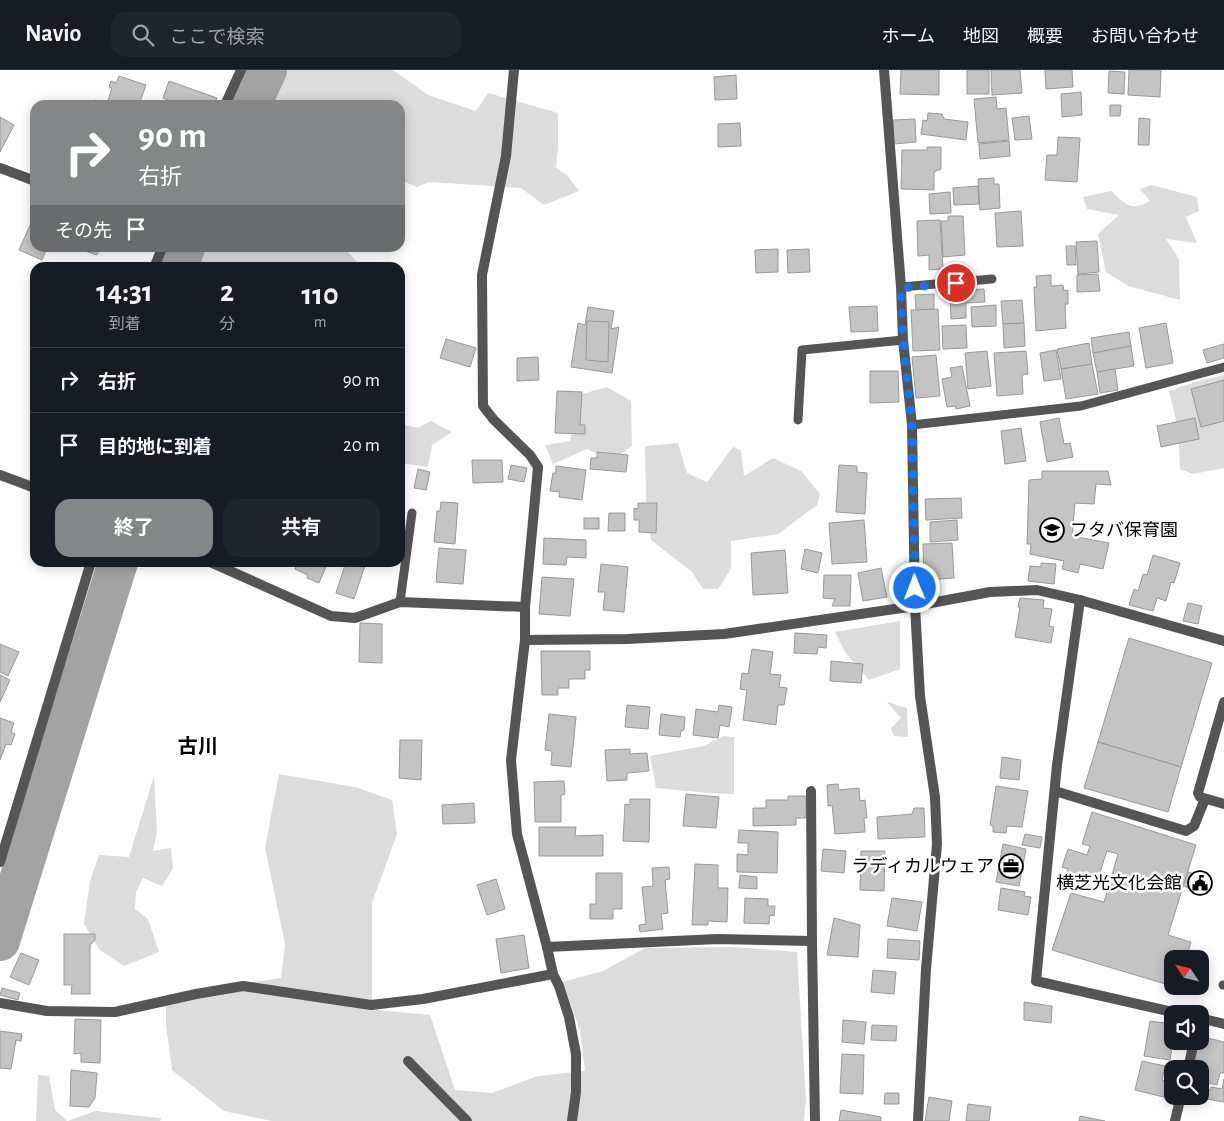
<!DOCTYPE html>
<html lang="ja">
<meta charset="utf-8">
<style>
:root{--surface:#171b24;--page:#20242c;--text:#f1f3f6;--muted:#9ea1a6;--line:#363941;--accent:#858687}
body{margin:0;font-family:"Alegreya Sans","Noto Sans JP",sans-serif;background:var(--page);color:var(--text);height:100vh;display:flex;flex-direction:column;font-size:19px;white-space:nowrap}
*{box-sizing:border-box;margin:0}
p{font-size:16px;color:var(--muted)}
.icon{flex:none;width:28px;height:28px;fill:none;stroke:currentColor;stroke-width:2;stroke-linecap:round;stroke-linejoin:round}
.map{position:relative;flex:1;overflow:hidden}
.panel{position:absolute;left:30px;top:192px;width:375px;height:305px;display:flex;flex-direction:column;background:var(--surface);border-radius:15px;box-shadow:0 2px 12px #0003}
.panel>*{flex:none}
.guide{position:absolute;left:30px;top:30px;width:375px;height:152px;border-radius:15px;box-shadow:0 2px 12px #0003;background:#858687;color:#fff;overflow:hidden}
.needle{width:32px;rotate:305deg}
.tools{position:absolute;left:1164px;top:880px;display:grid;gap:10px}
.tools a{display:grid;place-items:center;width:45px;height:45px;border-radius:10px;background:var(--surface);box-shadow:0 2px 12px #0003;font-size:25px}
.pin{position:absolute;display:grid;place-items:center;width:42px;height:42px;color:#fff;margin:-21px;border:2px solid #fff;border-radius:50%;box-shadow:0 1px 5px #0007}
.me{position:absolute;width:55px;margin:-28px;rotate:359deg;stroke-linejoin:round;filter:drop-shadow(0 0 4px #0008)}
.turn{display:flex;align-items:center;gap:18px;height:105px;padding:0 25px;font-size:22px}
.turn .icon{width:65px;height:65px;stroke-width:2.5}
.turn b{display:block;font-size:35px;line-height:42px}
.then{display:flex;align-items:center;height:48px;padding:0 25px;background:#0003;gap:10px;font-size:19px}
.eta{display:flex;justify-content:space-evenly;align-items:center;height:85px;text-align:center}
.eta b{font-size:30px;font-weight:700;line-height:35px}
.cta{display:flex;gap:10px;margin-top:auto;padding:10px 25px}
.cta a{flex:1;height:58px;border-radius:15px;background:var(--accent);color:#fff;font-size:20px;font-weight:700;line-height:58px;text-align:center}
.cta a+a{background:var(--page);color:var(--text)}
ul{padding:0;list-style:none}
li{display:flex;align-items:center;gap:15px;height:65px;padding:0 25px;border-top:1px solid var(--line)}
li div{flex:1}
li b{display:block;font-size:19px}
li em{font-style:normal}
header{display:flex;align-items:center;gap:30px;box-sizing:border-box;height:70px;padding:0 25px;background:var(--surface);border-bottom:1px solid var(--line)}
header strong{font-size:24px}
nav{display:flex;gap:28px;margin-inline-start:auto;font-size:18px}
.search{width:350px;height:45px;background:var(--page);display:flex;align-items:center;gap:12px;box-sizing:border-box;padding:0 18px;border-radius:15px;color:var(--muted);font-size:19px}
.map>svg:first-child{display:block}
</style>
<header>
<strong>Navio</strong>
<div class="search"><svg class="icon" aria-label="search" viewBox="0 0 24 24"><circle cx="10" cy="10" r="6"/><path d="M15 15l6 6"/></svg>ここで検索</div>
<nav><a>ホーム</a><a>地図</a><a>概要</a><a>お問い合わせ</a></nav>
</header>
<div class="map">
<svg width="1224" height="1051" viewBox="0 0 1224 1051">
<rect width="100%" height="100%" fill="#fff"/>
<g fill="#dcdcdc">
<path d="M271,0H393L428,25L476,41L488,23L558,43V77L556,98L567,105L579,121L544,135L521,118L429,112L417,117L400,110V35H250Z"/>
<path d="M1152,115L1197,127L1199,141L1186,147L1197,173L1166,169L1179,189L1180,230L1128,216L1106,202L1098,164L1119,145L1087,139L1083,127L1111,121C1125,134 1131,142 1150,131L1140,119Z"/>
<path d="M167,178H344L362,197L160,198Z"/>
<path d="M1224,305V398L1193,404L1180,399L1178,358L1169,321L1195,312Z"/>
<path d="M607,317L631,331L632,376L612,391L587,379L553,394L545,375L570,371L579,325Z"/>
<path d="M431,351L452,362L432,375L428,397L400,393V354L418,358Z"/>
<path d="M678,373L687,403L707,412L733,377L741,380L744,406L773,388L801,401L820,424L817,435L778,464L731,471V499L718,519H703L692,502L651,470L646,429L645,376Z"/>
<path d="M900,551V599L869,610L845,582L835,562Z"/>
<path d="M887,632L907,638L908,667L894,666L891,658L901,648Z"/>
<path d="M723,666L734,667V724L708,723L656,718L650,686L704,676Z"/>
<path d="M279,704L355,717L392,730L397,764L372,833V928L378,940L430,945L455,1020L492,1023L538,1006L585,1001L580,961L563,912L603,901L645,878L734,877L797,882L806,1029L804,1051H272L224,1041L172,1000L166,955V925L281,908L285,874L265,778Z"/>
<path d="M154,706L157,762L153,781L171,778L173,798L162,816L143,808L136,822L135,839L148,849L159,882L124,896L100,880L84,854L90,811L99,785L129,787Z"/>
<path d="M38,1005L49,1006L55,1040L67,1051H36Z"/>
<path d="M95,1041L161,1048L160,1051H68Z"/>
</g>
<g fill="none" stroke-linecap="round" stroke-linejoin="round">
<g stroke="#a3a3a3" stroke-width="40">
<path d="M251,35L267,0"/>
<path d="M180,198L183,182L185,178"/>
<path d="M0,871L118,492"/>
</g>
</g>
<g fill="#c4c4c4" stroke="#999">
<path d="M901,0H939V25L900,24Z"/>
<rect x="967" y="0" width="22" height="24"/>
<path d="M991,0H1020L1022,23L992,25Z"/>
<path d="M1045,0H1072L1073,17L1046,19Z"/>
<path d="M1129,0H1161L1160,27L1128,25Z"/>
<path d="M1109,1L1125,2L1124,24L1108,23Z"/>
<path d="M736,5L737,29L715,30L714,7Z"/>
<path d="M119,6L146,15L139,35H94L95,30L107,34L112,18L109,17L111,11L116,13Z"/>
<path d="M169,11L217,28L214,35H169L170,31L163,28Z"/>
<path d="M1081,22L1082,45L1062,47L1061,24Z"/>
<path d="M996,27L997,39L1006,38L1009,70L978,73L974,29Z"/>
<path d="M1110,35H1121L1120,46H1110Z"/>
<path d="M928,43L942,44L944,49L968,52L966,70L921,64L923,50L927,51Z"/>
<path d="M1029,46L1032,69L1015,70L1012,48Z"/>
<path d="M0,47L14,55L0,82Z"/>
<path d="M1139,48L1150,49L1149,75H1138Z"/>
<path d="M915,49L916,72L894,74L893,50Z"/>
<path d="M740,53L741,76L718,77V54Z"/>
<path d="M1058,67L1080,68L1077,112L1045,110L1047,85H1057Z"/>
<path d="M1009,71L1010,86L980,89L979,74Z"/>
<path d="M927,77H941V99L934,102V120L901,119L902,80H927Z"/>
<path d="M994,108V114H999L1000,138L980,140L978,109Z"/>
<path d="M978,116L979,134L954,135L953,118Z"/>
<path d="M950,122L951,143L930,144L929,124Z"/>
<path d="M1021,141L1023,176L997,177L995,143Z"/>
<path d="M35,144V178H47L42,190L19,180Z"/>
<path d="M948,146H963L965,185L943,187L941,151H948Z"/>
<path d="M940,150L943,199L929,200V185L918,186L917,151Z"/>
<path d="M1097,171L1099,202L1078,204L1076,172Z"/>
<path d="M1066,176H1075L1076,195H1067Z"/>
<path d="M76,178H100L97,185Z"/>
<path d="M778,179V202L756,203L755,180Z"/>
<path d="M809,179L810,202L788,203L787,180Z"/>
<path d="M1098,204L1100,221L1077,222V205Z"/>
<path d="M1051,205V216L1063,215L1064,221L1068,220V234H1065L1066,258L1036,261L1034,217H1037L1036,206Z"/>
<path d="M984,219L985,232L966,233V248L951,249L950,221Z"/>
<path d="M934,224V239L916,240L915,225Z"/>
<path d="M1022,230L1024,253L1003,254L1001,231Z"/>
<path d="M996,235V256L972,257L971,237Z"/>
<path d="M877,236L878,261L851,262L849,237Z"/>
<path d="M588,237L614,241L611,259L619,257L612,303L571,297L578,253L585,255Z"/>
<path d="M938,239L940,280L913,281L911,240Z"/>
<path d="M587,251L609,252L608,292L586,290Z"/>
<path d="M1024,253L1025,276L1004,278L1003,254Z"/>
<path d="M1166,253L1173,293L1146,298L1139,258Z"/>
<path d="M966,255L967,278L943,279L942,256Z"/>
<path d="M1129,262L1131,276L1093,283L1091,268Z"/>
<path d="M446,269L476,278L470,297L440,288Z"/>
<path d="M1089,273L1092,294L1061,299L1057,279Z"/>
<path d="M1224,274V288L1207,293L1203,280Z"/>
<path d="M1131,276L1134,296L1097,302L1093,283Z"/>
<path d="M1056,280L1061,309L1044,311L1040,283Z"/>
<path d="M987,281L991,316L968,319L965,283Z"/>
<path d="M1026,281L1028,304L1022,305L1023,324L997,326L994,283Z"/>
<path d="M936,285L940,326L916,328L912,287Z"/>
<path d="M538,287L539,310L517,311V288Z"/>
<path d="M1092,294L1098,324L1066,329L1061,299Z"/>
<path d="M962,296L970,336L956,339L955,336L947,337L942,309L952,307L950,298Z"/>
<path d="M1115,299L1118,320L1100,323L1097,302Z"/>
<path d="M870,301H898L899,332L870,333Z"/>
<path d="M1224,310V351L1201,357L1191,319Z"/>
<path d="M557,321L582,322L580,355H585V364L555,363Z"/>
<path d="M1059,348L1064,374L1070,373L1073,387L1047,392L1040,352Z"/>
<path d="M1195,348L1199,369L1161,377L1157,356Z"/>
<path d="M1021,358L1026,391L1005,394L1001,361Z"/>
<path d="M597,382L628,385L626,402L590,399L591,388H597Z"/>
<path d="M472,390H502L503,412L473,413Z"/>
<path d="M511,395L527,398L524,412L508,409Z"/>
<path d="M839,395L857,396V402L867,403L865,444L836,442Z"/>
<path d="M556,396L586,400L582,430L559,427L560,422L550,421L553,403H556Z"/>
<path d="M418,399L430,402L426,420L414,418Z"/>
<path d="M1042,401H1108L1111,415L1096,414L1094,434L1075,433L1072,466L1109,473L1103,499L1080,494L1078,503L1062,499L1064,491L1030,484L1031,474H1027L1029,410L1042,409Z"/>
<path d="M961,428L962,448L926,450L925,429Z"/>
<path d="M441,432L458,433L455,474L434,472L437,441H440Z"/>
<path d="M638,433H657L656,463L639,462V450H634V438L638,439Z"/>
<path d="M609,443H625V461H608Z"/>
<rect x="584" y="448" width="15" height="11"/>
<path d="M864,450L867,492L832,494L829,453Z"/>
<path d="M957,450L958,470L930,472V452Z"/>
<path d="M544,468L586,470V488L567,487L566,495L543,494Z"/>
<path d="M952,473L954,508L924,510L923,474Z"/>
<path d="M439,478L466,480L463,514L436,512Z"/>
<path d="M805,479L822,483L818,503L801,499Z"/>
<path d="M785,480L788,523L753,525L751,483Z"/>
<path d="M1153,485L1180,493L1174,513L1171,512L1166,531L1157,528L1153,541L1129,535L1134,519L1138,521L1143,504L1147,505Z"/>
<path d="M298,492H328L319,513L307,508L308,505L295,499Z"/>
<path d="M346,492H366L354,529L336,523Z"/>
<path d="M1041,493L1056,494L1054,514L1028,511L1030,496L1041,497Z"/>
<path d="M601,494L628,497L624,542L603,540L605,522H598Z"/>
<path d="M881,498L887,527L863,531L858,503Z"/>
<path d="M824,505H851L850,536H832L835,529L823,528Z"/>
<path d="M542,507L574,509L570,546L539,544Z"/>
<path d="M1020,528L1044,530L1043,538L1052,539L1049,556L1054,557L1051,573L1015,567L1020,537H1018Z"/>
<path d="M1188,533L1202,536L1198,554L1183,551Z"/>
<path d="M360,553L382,554V593L359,592Z"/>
<path d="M795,563L827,565L826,578L818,577L817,584L794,583Z"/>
<path d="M1129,568L1212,593L1181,697L1098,672Z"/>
<path d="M0,574L19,582L8,606L0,602Z"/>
<path d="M752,579L773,582L770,604L781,605L779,617L787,618L784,635H778L776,655L743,650L747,620L740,619L742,603L748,604Z"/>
<path d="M541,581H590V600H585V609H569V618H558V625H542Z"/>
<path d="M831,591L863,594L861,613L830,611Z"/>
<path d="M0,605L10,610L0,632Z"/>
<path d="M627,635L650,637L648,659L625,657Z"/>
<path d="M719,635L732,637L729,657L720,655L718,668L693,665L696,639L718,642Z"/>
<path d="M549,644L576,647L571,697L551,695L552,681L545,680Z"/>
<path d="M661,644L685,647L684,660L681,661L680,667L659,665Z"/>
<path d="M0,648L14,653L11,662L15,664L11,675L6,674L0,690Z"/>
<path d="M400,670H422L421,710L399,708Z"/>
<path d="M1098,672L1181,697L1168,742L1084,718Z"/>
<path d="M630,679V684L647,683L649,701L627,703V710L607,711L605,680Z"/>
<path d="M1002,687L1021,690L1019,710L1000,708Z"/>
<path d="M564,711L565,724L561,725V752H535L534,712Z"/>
<path d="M838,714L839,720L859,718L860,731L865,730L867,748H864L865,762L835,764L832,735L828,736L827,715Z"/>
<path d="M996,716L1028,721L1022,757L1007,756L1006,763L993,762V756L990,755Z"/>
<path d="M686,724L719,727L716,758L683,756Z"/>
<path d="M788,726H806V748H796V755L753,756V738H766V730H788Z"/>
<path d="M630,729H650L649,772L623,771L625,734L630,735Z"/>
<path d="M474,733L475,753L443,754L442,735Z"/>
<path d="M914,738H924L925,767L878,769L877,747L912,744Z"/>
<path d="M1092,742L1196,775L1168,865L1191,872L1186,889H1172V916L1052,880L1071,823L1104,832L1118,784L1107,781L1096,814L1066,804L1068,799L1062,797L1068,779L1087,785L1090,776L1082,774Z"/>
<path d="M539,757H576L575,766L603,765V786H539Z"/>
<path d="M739,760L778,762L777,803L737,802V784L748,785V773H738Z"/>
<path d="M1025,764L1042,767L1040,778L1022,775Z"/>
<path d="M1003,774L1026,779L1019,816L996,812Z"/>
<path d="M823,779L846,781L844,803L821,801Z"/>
<path d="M861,781H885L884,821L860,820Z"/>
<path d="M695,794L718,795V818H728L727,852L708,851V855H692Z"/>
<path d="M669,797L670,809L665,810L668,843L661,844L663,859L640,862L639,855L646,854L642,817L653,816L652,798Z"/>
<path d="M1188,802L1209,809L1205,824L1183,816Z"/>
<path d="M596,803H622V839H613V849H590V834H596Z"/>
<path d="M740,805L757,807V819L739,818Z"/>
<path d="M496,809L505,839L487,845L477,815Z"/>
<path d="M1001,818L1025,822L1024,826L1031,827L1028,845L998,840Z"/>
<path d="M745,828L768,829V836H775L774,846L770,845L769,854L744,853Z"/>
<path d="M892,828L922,832L917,861L887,856Z"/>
<path d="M834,848L860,855L858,887L827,885Z"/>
<path d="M64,864H95V870L90,875V924H71L72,915H64Z"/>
<path d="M524,865L529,898L501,903L496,869Z"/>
<path d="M888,869L920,871L919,890L887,888Z"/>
<path d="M21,883L39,890L29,915L10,907Z"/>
<path d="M873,900L896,902L894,924L871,922Z"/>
<path d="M2,918L20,923L18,930L0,925Z"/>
<path d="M1024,932L1052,936L1051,953L1024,950Z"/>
<path d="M75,949L101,950L100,993L81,992V983L74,984Z"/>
<path d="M843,950L866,952L864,974L842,972Z"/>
<path d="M1150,951L1172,954L1173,971L1170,990L1144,986Z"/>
<path d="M872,955L897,956L896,971L871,970Z"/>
<path d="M0,961L22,964L21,971L16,970L11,999L0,998Z"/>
<path d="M1200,966L1224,972V1003H1220L1217,1015L1200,1011V999H1192L1199,971H1200Z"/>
<path d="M842,984L864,985L863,1024L840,1023Z"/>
<path d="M1142,991L1165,996L1162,1010L1172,1013V1029L1135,1020Z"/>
<path d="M71,1000L97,1003L95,1028L89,1037L70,1036Z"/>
<path d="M1224,1009V1032L1202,1028L1204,1019L1211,1020V1017L1222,1019Z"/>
<path d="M885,1023H899V1034H884Z"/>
<path d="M929,1027L952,1031L949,1051H925Z"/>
<path d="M968,1034L991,1037L989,1051H966Z"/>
<path d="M841,1040L881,1047V1051H839Z"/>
<path d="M1080,1046L1105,1051H1079Z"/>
</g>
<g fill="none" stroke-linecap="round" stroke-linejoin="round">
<g stroke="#555" stroke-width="9">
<path d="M901,217L992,209"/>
<path d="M798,350L802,280L903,270"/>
<path d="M912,355L1081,336L1224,297"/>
<path d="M400,532L412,443"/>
<path d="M1223,915H1224"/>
</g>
<g stroke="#555" stroke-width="10">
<path d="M514,0L506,86L482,205L483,336L494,350L530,385L538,397L525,537V570L511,690L517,764L547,877L553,904L559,916L569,947L576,984V1022L572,1051"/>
<path d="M884,0L901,217L903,270L912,355L915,536L920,626L935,727L937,774L926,899L918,1051"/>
<path d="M225,35L241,0"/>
<path d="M0,98L35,111"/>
<path d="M154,198L162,178"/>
<path d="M0,405L35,418"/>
<path d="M210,492L331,546L355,548L400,532L525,537"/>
<path d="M1080,530L1057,695L1036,911L1181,944"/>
<path d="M525,570L627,569L724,564L915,536L990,522L1037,520L1080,530L1224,571"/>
<path d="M1224,632L1198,723L1200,727L1224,734"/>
<path d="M811,721L812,871L815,1051"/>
<path d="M1055,721L1186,761L1194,756L1205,729"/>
<path d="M0,792L91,492"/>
<path d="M547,877L717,869L812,871"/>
<path d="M0,933L47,941L115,942L196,924L243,916L371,935L423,929L553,904"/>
<path d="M1200,948L1224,954"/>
<path d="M408,991L467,1051"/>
<path d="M1188,999L1194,971"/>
<path d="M1175,1051L1181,1026"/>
</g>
</g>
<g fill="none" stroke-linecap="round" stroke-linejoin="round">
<path stroke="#1a73e8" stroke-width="9" stroke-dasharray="0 16.2" d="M915,518L912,355L903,270L901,218L956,213"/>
</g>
<defs>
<g id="school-ring" transform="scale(1.25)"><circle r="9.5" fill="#fff" stroke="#000" stroke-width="1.5"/><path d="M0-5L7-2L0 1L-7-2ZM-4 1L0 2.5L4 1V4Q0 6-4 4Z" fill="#000"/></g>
<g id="office-ring" transform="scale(1.25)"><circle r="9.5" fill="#fff" stroke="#000" stroke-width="1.5"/><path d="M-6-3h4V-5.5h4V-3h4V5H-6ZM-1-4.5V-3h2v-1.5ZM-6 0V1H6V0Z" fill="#000"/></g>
<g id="civic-ring" transform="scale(1.25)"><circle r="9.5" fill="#fff" stroke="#000" stroke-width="1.5"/><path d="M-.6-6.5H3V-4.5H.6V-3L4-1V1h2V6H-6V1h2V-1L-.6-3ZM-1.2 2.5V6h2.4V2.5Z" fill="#000"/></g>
</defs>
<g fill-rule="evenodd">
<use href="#school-ring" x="1052" y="460"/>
<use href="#office-ring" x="1011" y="796"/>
<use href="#civic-ring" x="1200" y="813"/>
</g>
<g text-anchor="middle" stroke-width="5" stroke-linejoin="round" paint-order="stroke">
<g font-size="18" fill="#000" stroke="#fff" text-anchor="end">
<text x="1070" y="466" text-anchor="start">フタバ保育園</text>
<text x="994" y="802">ラディカルウェア</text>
<text x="1182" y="819">横芝光文化会館</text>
</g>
<g font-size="20" font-weight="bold" fill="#000" stroke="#fff">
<text x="198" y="683">古川</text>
</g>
</g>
</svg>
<div class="tools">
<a><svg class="needle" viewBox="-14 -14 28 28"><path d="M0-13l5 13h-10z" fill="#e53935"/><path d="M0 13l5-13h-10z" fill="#9ea1a6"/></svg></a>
<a><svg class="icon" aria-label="sound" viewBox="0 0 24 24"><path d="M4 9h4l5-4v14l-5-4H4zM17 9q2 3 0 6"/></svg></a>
<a><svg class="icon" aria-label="search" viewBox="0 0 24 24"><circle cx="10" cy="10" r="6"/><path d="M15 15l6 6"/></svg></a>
</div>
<div class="pin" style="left:956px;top:213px;background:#d93025"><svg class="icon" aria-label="arrive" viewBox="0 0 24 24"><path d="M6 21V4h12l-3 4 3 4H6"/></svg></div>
<svg class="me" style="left:915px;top:518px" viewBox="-20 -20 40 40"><circle r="17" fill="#1a73e8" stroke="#fff" stroke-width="3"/><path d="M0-11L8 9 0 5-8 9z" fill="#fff"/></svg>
<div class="guide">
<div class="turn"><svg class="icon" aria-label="right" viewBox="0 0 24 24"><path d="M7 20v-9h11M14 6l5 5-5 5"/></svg><div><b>90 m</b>右折</div></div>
<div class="then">その先<svg class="icon" aria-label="arrive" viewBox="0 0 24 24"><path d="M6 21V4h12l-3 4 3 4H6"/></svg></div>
</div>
<section class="panel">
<div class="eta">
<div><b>14:31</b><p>到着</p></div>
<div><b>2</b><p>分</p></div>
<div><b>110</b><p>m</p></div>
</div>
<ul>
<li><svg class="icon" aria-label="right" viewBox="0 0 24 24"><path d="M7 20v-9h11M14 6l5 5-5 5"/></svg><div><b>右折</b></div><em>90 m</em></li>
<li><svg class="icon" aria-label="arrive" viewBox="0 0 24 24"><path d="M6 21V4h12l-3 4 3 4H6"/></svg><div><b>目的地に到着</b></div><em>20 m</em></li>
</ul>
<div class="cta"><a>終了</a><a>共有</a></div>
</section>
</div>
